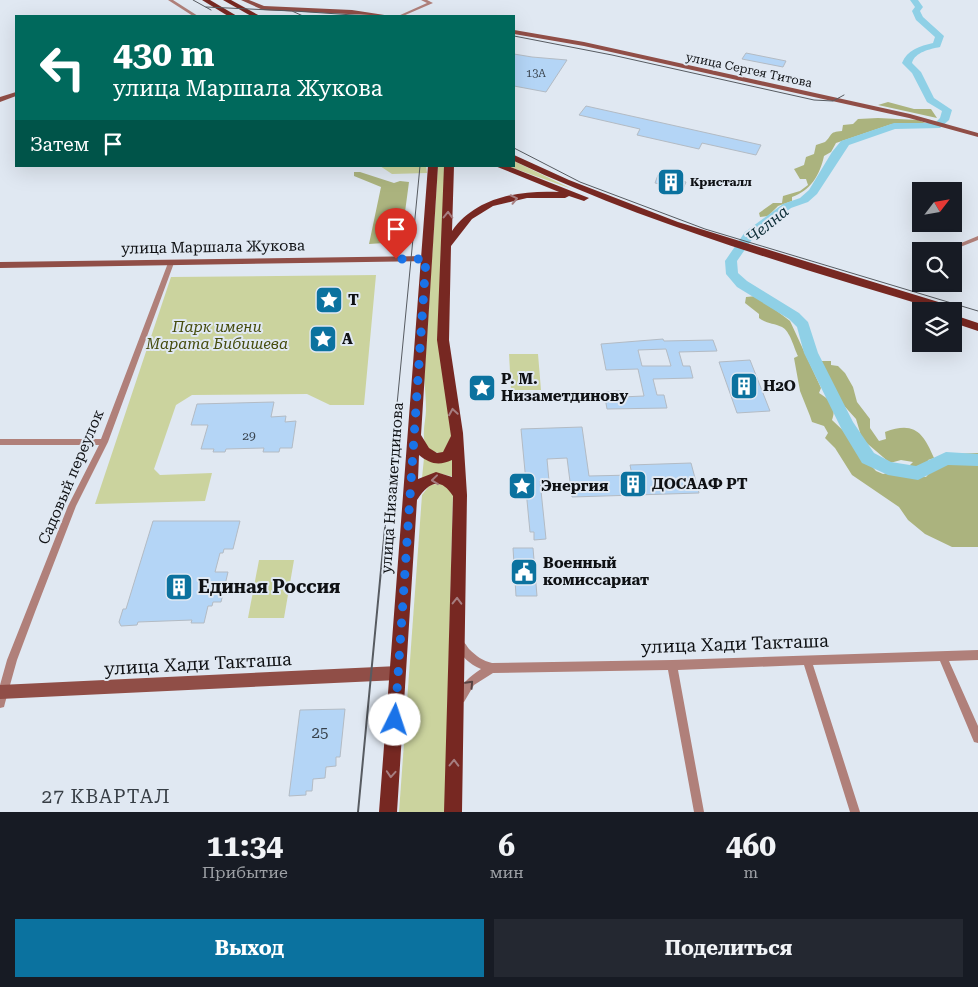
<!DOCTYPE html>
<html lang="ru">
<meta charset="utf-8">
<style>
:root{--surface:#171b24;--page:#242831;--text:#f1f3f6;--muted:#9ea1a6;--accent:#0b729f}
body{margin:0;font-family:"Roboto Serif",serif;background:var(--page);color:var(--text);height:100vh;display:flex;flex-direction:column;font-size:19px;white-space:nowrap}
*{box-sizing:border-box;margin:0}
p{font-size:16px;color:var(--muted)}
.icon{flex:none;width:28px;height:28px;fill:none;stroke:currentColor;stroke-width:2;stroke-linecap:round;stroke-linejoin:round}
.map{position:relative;height:812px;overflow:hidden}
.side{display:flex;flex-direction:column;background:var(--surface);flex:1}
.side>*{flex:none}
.banner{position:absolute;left:15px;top:15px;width:500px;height:152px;border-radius:0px;box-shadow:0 5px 20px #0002;background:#00695c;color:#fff;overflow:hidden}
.needle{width:32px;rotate:59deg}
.tools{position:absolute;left:912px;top:182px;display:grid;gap:10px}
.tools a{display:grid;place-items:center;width:50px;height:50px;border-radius:0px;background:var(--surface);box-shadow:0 5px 20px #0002;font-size:25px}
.pin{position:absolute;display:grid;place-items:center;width:42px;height:42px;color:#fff;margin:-51px -21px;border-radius:50% 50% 50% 0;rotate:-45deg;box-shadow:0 0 5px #0007}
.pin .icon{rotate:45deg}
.me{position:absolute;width:55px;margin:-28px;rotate:4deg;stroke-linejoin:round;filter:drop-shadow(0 0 4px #0008)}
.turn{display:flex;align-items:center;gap:18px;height:105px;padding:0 15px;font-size:22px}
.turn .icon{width:65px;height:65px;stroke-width:2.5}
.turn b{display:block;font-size:35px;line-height:42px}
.then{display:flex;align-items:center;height:48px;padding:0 15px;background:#0003;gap:10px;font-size:19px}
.eta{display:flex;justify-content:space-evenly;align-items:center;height:85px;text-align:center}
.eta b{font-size:30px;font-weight:700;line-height:35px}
.primary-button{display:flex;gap:10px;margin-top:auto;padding:10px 15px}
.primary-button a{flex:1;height:58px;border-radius:0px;background:var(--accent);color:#fff;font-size:20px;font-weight:700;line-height:58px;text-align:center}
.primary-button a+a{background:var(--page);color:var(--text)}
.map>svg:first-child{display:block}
</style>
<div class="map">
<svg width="978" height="812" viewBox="0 0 978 812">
<rect width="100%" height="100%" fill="#e0e8f2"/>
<g fill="#cbd39e">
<path d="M514,161L572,189L507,166H514Z"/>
<path d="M380,166H426L427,173L392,174Z"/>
<path d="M438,166H446L438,334L453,440L443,453C436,453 429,452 426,445C421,435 426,420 426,410C426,399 425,388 424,378Z"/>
<path d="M376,275L364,405H330L307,394L192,395L176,405L154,469L160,475L212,473L205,501L95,504L171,277Z"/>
<path d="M509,354H538L541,390H511Z"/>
<path d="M424,458L445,462L454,458L455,477L437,473L422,478Z"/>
<path d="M442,483L453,491L445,812H399L422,495L430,485Z"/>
<path d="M259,560H294L284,618H248Z"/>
</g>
<g fill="#abb37e">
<path d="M888,102L914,109H931L937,118L878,105Z"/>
<path d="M878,118L918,120L928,124H892L836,143L831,152L824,156C820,175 810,191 792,197V201L778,206L768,216L760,217L759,213L773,203H782L783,196L800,191L808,185L806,179H800L794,169L804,165L806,157L814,154L816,145L825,142C833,135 828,132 842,131L843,125L853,124L858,119Z"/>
<path d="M354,172H360L394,183L400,181L409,182L401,242L369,244L381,187L354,176Z"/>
<path d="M757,296L790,321L821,388L819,393C830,400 837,406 832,420L852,439L855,448L876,471L883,474L888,473L926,477C934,467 948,465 954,454L978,453V547H952L925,534L908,520L899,507L852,475L835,448L825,438L828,433L824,426L812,422L810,416L800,391L794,358L798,356C794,348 790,331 782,327C774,323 767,324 759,318V314L745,303L746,297Z"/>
<path d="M822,361H831V365L838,366L845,373L853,387L857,402L870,419V428L879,441L886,439L885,432C914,421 923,432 934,458L928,460L927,467L916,471L908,467L913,462L901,460L890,463L862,439L856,419L839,400L822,368Z"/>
</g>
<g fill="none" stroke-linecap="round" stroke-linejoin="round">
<path fill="#8fd0e6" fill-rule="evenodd" d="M910,0H918L923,7L920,11L923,17L944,36L940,47C930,49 915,52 912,63L921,72L934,98L952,110L949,120L940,128L895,129L849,145L817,194L808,202L791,208L753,238L737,261L738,273L747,281L799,313L808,322L818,353L853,422L874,453L891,462L916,466L946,452L978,454V466L948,465L918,480L888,475L862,463L842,430L804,353L797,327L789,319L737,287L726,274L725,261L745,232L783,204L800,198L809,190L832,152L841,141L894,123H935L940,118L942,111L927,102L912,73L902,63C907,50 920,46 933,43L935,37L916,20L912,11L915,7Z"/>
</g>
<g fill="#b4d5f6" stroke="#b3bbc4" fill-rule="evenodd">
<path d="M746,53L786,61L783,67L742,59Z"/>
<path d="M514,54L532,57L567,60L546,92L514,86Z"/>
<path d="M586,106L667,124L761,145L756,155L702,143L699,149L637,135L640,129L579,115Z"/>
<path d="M658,175L686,182L683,189L655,183Z"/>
<path d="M663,339L664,341L713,340L717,351L679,352L683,366H690L693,378L653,379L657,395H664L667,408L607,409L604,392L620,391L621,397L644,396L638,369L606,370L601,344ZM666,349L671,366H642L638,350Z"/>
<path d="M750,360L770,411L737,413L719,362Z"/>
<path d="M274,402L271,417L286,416L285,422L296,421L292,448H280L279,452H263L264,448L226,449L225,452H213L214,449H201L208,425H191L197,404Z"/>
<path d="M582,427L589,476L632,475L630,465L691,463L699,493L572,497L567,458L547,459L549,481H540L546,539L534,540V532H530L526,490H522V482H526L521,429Z"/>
<path d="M153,521H240L233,549H224L223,553H220L215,572H228L221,602H213L212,606H208L204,623H191L192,620L138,622L137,625L121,626L119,622L123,609H126Z"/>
<path d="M513,548H533L537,596H516Z"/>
<path d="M345,709L340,757H336V766L326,767L325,778L313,779L312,791H306V795L289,796L300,710Z"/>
</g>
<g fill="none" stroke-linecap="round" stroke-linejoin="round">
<g fill="#b0807a" fill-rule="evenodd">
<path d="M168,0H173L198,16H193Z"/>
<path d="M421,0H427L433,3L403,16H398L427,3Z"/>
<path d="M978,236V240L950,251H942Z"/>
<path d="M171,261L174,263L108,442L76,506L35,612L17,660L5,703L4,707L0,708V685L7,660L68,506L99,445H0V439H101L168,263Z"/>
<path d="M460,639C465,642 466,645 469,649C476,656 483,661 492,663L672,660L978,650V660L949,661L978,726V743L974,742L940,661L813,665L860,812H850L804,665L678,670L704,812H694L668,670L493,673L474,685L464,702L460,703L456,702L455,698C461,684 469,677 481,669C469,664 461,656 455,644L457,641Z"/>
</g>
<g fill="#904e47" fill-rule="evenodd">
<path d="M241,0H249L264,6L352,10L391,16L263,10Z"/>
<path d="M514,30L584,42L910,114L978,133V137L909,118L584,46L514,34Z"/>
<path d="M16,92V96L0,102V97Z"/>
<path d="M427,256L432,259L430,261L0,268V262Z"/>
<path d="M398,666L403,668L405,673L403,678L398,680L0,699V685Z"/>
</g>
<g fill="#772822" fill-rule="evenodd">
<path d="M202,0H210L237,16H228Z"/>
<path d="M223,0H231L260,16H251Z"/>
<path d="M514,155L569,180L678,222L958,308L960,311L954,315V311H942C797,267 652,226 514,161Z"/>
<path d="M428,166H438L421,435L429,448L437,453L443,452L451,436L437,340L444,166H454L452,231C476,197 520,190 559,192L495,166H508L589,198L584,201L569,196L565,198H527L493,206L472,219L451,246L449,340L463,433L467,495L462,812H444L453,496C440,476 428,483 417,500L397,812H379ZM419,455C430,464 439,466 452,460V477L436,472L418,479Z"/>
<path d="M954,315L978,323V331L954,323Z"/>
</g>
<g stroke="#575b61" stroke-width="1">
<path d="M193,0L211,10"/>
<path d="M206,7L292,11L303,16"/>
<path d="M294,11L368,16"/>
<path d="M514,36L612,55L814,100L833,101L844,95"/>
<path d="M514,148L580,182L705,229L978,311"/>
<path d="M385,529L420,166"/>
</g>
<path stroke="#575b61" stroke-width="2" d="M358,812L385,528"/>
</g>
<defs><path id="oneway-chevron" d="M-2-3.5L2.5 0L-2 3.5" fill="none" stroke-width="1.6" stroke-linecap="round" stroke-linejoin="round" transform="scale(1.25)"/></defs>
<g stroke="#a67e80">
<use href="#oneway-chevron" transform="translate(514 199) rotate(-12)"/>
<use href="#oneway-chevron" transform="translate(448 215) rotate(-89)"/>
<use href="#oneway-chevron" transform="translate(453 412) rotate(-99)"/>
<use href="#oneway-chevron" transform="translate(435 480) rotate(174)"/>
<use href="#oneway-chevron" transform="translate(457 601) rotate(-89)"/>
<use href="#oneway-chevron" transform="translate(454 763) rotate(-89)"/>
<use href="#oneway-chevron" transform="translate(391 774) rotate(94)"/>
</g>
<use stroke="#574342" href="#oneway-chevron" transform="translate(470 684) rotate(-47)"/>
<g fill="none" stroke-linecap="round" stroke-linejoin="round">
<path stroke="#1a73e8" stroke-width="9" stroke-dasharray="0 16.2" d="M395,720L426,259H396"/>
</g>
<defs>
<g id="building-square" transform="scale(1.4375)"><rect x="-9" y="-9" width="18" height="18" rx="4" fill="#0b729f" stroke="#e0e8f2"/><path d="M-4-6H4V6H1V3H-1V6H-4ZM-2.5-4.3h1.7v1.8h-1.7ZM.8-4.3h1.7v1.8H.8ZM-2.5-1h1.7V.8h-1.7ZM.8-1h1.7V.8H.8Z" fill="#fff"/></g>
<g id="sight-square" transform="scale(1.4375)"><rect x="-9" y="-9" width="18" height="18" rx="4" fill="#0b729f" stroke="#e0e8f2"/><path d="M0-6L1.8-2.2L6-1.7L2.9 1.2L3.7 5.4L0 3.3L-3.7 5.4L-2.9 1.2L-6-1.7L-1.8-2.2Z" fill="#fff"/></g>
<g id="civic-square" transform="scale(1.4375)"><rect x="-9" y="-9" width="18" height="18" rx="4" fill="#0b729f" stroke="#e0e8f2"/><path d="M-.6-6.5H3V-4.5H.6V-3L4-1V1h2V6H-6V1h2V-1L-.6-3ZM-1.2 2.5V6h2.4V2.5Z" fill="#fff"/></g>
</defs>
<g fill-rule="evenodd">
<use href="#building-square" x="671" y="182"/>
<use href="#sight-square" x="329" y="300"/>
<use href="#sight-square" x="323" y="339"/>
<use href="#building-square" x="744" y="386"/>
<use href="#sight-square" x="482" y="388"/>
<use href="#building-square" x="633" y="484"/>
<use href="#sight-square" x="522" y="486"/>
<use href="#civic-square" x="524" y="572"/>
<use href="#building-square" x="179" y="587"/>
</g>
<g text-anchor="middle" stroke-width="4" stroke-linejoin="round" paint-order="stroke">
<g font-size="11" fill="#38424c">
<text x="536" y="77">13А</text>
</g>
<g font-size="12" fill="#0f1114" stroke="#e0e8f2">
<text transform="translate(749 70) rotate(12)" y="4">улица Сергея Титова</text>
</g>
<g font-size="12" font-weight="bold" fill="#0f1114" stroke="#e0e8f2" text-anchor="start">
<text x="690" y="186">Кристалл</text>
</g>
<g font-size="12" fill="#38424c">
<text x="249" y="440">29</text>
</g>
<g font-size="15" fill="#0f1114" stroke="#e0e8f2">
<text transform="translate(213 247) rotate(-1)" y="5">улица Маршала Жукова</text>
<text transform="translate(71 477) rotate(-67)" y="5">Садовый переулок</text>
<text transform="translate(392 488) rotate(-86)" y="5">улица Низаметдинова</text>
</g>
<g font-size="15" font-weight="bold" fill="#0f1114" stroke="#e0e8f2" text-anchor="start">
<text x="348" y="305">Т</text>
<text x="342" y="344">А</text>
<text x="501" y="384">Р. М.<tspan x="501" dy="17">Низаметдинову</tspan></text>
<text x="763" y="391">H2O</text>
<text x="652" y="489">ДОСААФ РТ</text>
<text x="541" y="491">Энергия</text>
<text x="543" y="568">Военный<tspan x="543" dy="17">комиссариат</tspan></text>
</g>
<g font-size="15" font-style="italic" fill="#454b0c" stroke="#e0e8f2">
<text x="217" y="332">Парк имени<tspan x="217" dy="17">Марата Бибишева</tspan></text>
</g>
<g font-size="15" fill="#38424c">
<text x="320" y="738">25</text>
</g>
<g font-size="16" font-style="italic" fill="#0f2f39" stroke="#e0e8f2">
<text transform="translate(767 224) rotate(-39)" y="6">Челна</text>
</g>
<g font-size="18" font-weight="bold" fill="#0f1114" stroke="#e0e8f2" text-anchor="start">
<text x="198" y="593">Единая Россия</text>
</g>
<g font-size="18" fill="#0f1114" stroke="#e0e8f2">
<text transform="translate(735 644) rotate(-2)" y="6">улица Хади Такташа</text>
<text transform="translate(198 664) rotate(-3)" y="6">улица Хади Такташа</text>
</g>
<g font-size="19" letter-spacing="1" fill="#383f46" stroke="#e0e8f2">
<text x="106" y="803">27 КВАРТАЛ</text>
</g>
</g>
</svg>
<div class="tools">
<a><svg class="needle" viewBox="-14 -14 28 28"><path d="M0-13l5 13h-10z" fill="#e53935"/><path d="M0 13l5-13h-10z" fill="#9ea1a6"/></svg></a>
<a><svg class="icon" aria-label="search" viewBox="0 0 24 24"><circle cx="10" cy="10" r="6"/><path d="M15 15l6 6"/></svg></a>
<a><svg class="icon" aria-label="layers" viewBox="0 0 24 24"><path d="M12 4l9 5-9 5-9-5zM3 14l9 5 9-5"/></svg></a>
</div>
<div class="pin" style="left:396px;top:259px;background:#d93025"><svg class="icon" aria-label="arrive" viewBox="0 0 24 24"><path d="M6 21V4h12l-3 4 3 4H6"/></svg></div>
<svg class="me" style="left:395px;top:720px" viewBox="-20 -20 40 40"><circle r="19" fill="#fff"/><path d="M0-13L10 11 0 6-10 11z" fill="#1a73e8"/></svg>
<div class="banner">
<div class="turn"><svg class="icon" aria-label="left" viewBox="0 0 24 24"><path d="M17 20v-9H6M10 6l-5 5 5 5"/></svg><div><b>430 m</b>улица Маршала Жукова</div></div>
<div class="then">Затем<svg class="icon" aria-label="arrive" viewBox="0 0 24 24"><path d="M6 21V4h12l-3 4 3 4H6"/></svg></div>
</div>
</div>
<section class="side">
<div class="eta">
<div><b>11:34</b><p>Прибытие</p></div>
<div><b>6</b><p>мин</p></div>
<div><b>460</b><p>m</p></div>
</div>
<div class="primary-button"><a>Выход</a><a>Поделиться</a></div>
</section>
